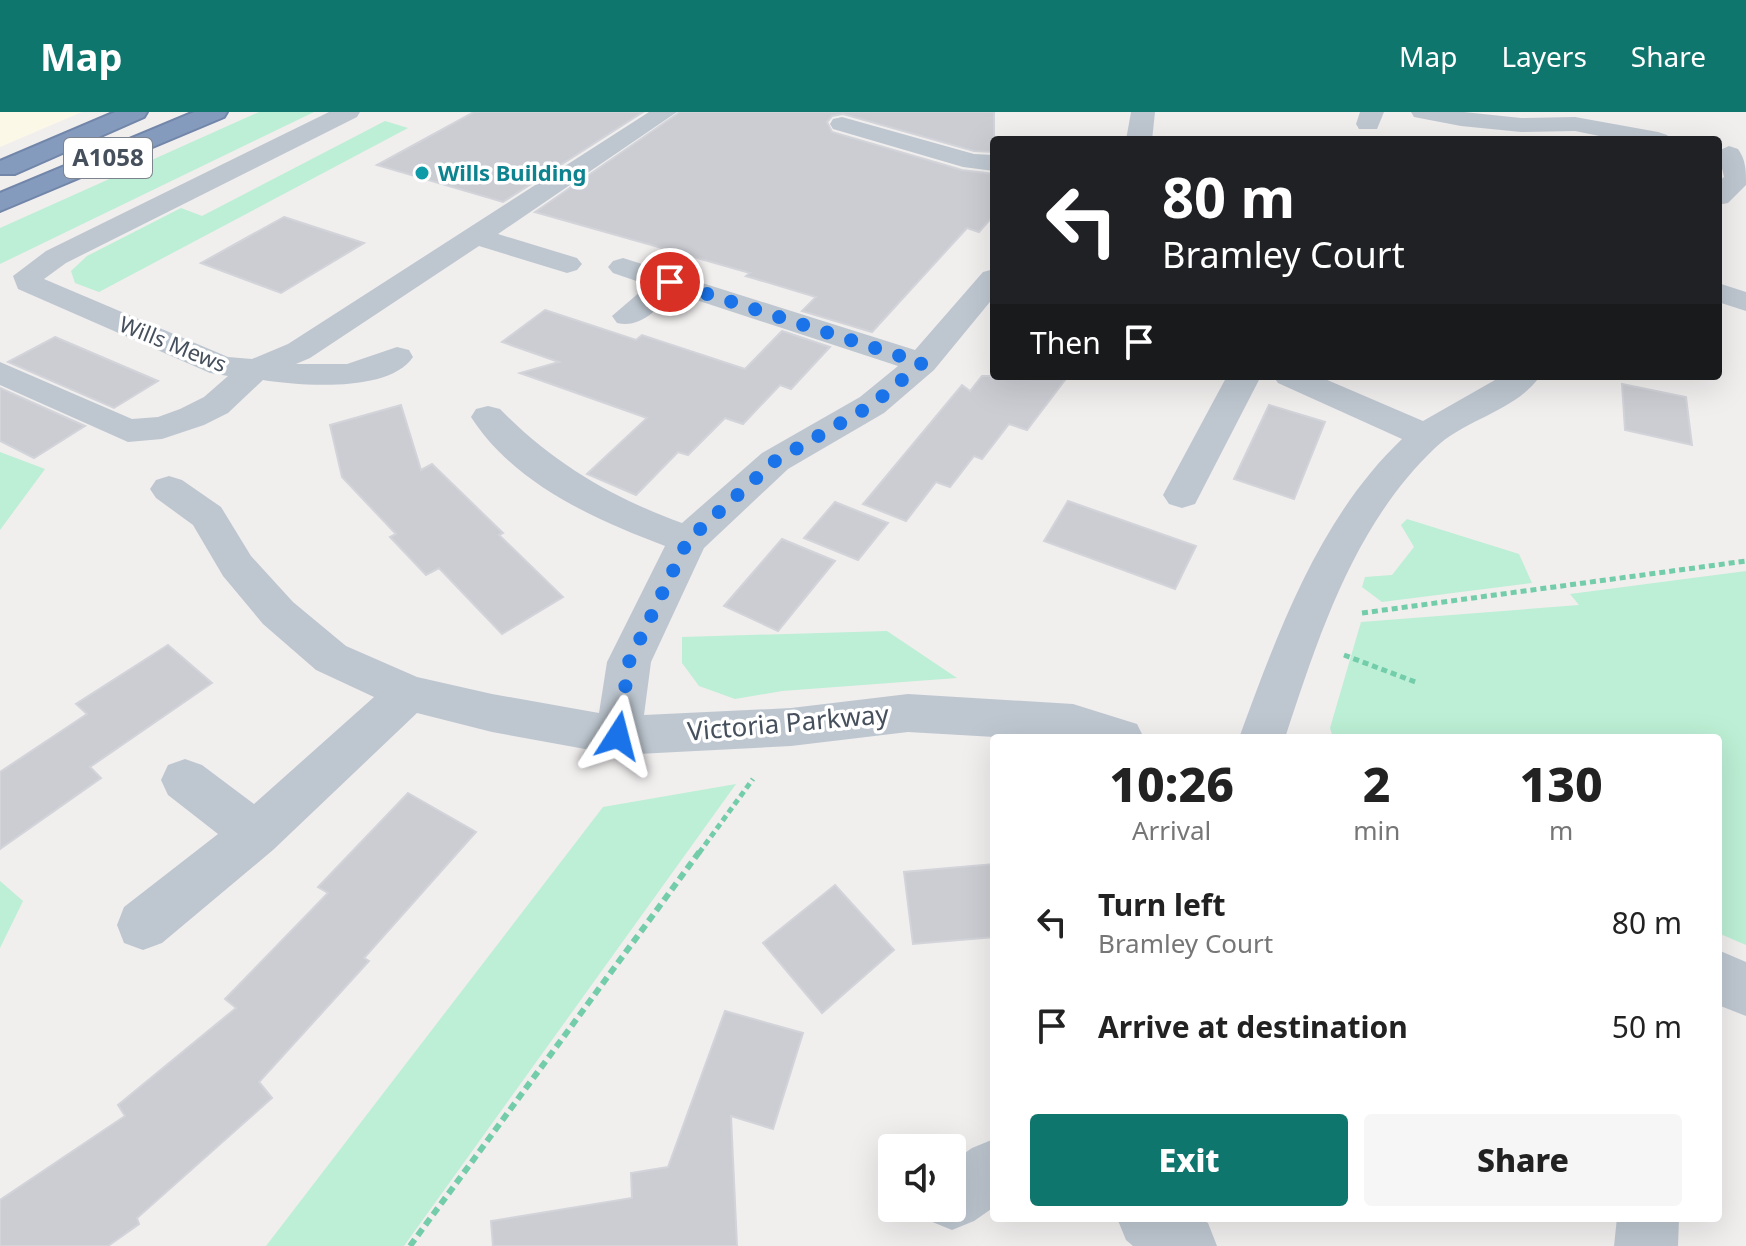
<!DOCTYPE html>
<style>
:root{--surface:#fff;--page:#f6f6f6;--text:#222;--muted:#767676;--accent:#0f766e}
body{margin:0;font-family:"Noto Sans",sans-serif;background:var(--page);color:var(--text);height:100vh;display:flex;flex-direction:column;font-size:30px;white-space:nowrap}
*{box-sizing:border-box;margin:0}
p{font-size:26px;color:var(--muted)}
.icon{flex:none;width:44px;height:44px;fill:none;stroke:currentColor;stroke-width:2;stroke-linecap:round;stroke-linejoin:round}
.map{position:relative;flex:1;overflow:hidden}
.drawer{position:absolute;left:990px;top:622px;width:732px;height:488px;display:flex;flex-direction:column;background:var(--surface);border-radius:8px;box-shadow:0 8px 32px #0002}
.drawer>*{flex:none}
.hud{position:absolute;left:990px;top:24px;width:732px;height:244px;border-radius:8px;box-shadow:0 8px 32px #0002;background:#202124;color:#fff;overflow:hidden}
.controls{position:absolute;left:878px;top:1022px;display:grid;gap:16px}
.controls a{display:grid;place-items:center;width:88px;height:88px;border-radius:8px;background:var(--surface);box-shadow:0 8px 32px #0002;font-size:40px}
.pin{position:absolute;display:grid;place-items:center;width:68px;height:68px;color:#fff;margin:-34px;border:4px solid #fff;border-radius:50%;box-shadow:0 2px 8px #0007}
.me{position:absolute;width:88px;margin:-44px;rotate:9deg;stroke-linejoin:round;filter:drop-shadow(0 0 6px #0008)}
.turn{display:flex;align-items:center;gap:28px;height:168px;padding:0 40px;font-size:36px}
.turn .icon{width:104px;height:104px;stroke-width:2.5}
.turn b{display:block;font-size:56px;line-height:68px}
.then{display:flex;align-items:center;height:76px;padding:0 40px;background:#0003;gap:16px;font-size:30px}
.eta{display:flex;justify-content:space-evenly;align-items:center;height:136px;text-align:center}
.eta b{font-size:48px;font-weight:800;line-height:56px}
.cta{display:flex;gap:16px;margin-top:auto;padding:16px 40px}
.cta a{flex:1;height:92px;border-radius:8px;background:var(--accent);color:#fff;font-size:32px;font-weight:800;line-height:92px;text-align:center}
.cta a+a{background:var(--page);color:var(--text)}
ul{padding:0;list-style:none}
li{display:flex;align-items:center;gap:24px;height:104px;padding:0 40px}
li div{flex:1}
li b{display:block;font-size:30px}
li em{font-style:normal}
header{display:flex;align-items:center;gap:48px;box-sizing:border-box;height:112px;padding:0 40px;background:var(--accent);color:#fff}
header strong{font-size:38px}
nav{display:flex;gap:44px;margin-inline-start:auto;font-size:28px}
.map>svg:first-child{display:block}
</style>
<header>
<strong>Map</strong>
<nav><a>Map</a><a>Layers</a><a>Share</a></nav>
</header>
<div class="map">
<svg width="1746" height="1134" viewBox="0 0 1746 1134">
<rect width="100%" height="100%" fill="#f1eeee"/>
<path fill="#fcf8e7" d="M0,0H82L0,35Z"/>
<g fill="#bcefd5">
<path d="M259,0H314L0,152V116Z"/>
<path d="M385,9L408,16L99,180L75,171L71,159L87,144L181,96L202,104Z"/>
<path d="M0,340L45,357L0,418Z"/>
<path d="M1407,407L1519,442L1532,471L1382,490L1362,475L1365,465L1392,463L1414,435L1401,413Z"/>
<path d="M1746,459V833L1718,821V626H1333L1330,616L1361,510L1579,493L1570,482Z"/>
<path d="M887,519L957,566L782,579L735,587L699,574L682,551V525Z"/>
<path d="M736,672L404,1134H266L603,695Z"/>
<path d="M0,769L23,789L0,836Z"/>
</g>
<g fill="#cbcdd3" stroke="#d2d4da" stroke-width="2">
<path d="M474,0H643L503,90L377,53Z"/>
<path d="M680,0H994V40L974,39L843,2L832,4L827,10L832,20L962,58L994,62V103L979,120L967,116L872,220L802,199L816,185L746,164L750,161L535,100Z"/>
<path d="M284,105L364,131L281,181L201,151Z"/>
<path d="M545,198L636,228L642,223L745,257L782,219L830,235L791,277L780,273L743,312L725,306L688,343L678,340L636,383L587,362L647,306L520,261L559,250L502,230Z"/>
<path d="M55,225L158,269L114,296L8,250Z"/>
<path d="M982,264H1068L1027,318L1009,312L982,347L974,344L950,375L936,370L906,409L863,392L962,273L970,279Z"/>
<path d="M1622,272L1686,285L1692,333L1625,318Z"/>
<path d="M0,276L85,314L34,346L0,329Z"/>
<path d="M401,293L421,358L432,352L503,421L499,423L563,485L502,522L439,456L426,463L390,425L396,422L342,365L330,313Z"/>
<path d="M1269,293L1325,310L1294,387L1234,367Z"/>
<path d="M1068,389L1196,434L1175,477L1044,429Z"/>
<path d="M835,390L888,411L858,448L804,426Z"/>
<path d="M782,427L835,449L778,519L724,494Z"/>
<path d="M168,533L212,571L90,655L101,666L0,737V660L87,602L76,592Z"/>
<path d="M408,681L476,720L364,846L369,849L259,970L272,986L137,1106L139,1112L108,1134H0V1088L125,1004L118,993L236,896L225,887L328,781L318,775Z"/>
<path d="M994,752V825L913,832L904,760Z"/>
<path d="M835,773L894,838L822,901L763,831Z"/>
<path d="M725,899L803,921L773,1017L731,1004L737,1134H493L491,1109L632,1086L631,1061L668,1055Z"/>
</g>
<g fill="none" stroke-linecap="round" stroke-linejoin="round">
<g stroke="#7186a9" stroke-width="4">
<g id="highway">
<path d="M115,0H147L144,5L15,62H0V49Z"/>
<path d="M194,0H227L224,5L0,99V81Z"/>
</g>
</g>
<g stroke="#74cdaa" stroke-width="5" stroke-dasharray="6 4" stroke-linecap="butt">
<path d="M1362,501L1746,449"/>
<path d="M1344,543L1418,571"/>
<path d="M699,741L753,667"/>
</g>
<path stroke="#74cdaa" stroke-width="6" stroke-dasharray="8 5" stroke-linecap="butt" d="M410,1134L700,739"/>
<g fill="#bec7d0" fill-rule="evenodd">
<path d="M329,0H360L357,5L66,151L44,167L228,245L252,247L288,232L649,0H677L498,122L577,146L582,152L577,158L567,161L479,134L310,246L296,252H347L397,235L409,238L413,245C389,281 301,274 263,268L228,301L204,313L162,327L128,330L0,273V250L132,307L158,305L180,297L204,285L228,264L210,261L18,177L13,164L46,139Z"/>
<path d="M1131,0H1155L1152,28H1126Z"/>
<path d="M1360,0H1384L1377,17H1359L1356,12Z"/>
<path d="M1411,0H1464L1521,6L1575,5L1658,20L1667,23L1671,28H1619L1575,19L1521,20L1461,14L1414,5Z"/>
<path d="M842,5L974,42L994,43V59L963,55L833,17L830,12L833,7Z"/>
<path d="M1729,34L1738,37C1746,48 1746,59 1746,73L1728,91L1718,93V70L1724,65L1718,39Z"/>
<path d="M623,146L915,238L983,160L994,157V185L934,258L884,301L788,357L704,436L651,550L644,603L791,596L908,582L1073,592L1137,612L1144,626H1012L908,620L791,634L618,643L492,620L417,601L273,738L162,831L143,838L124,831L117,813L124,795L218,722L168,683L161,668L168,653L185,647L202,653L254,692L374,585L316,558L263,512L223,464L193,413L156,386L150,377L156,368L169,364L182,368L221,395L251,444L293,490L346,534L417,565L492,582L599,601L607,550L665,434C594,407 514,372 471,305L476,297L488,294L500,297C553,351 611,385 682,411L762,341L860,285L898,254L675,181C657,196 641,217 617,211L612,204L648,173L613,161L608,155L613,149Z"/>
<path d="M1718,171L1746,180V199L1718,190Z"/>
<path d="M1227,264H1261L1195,392L1182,396L1169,392L1163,383Z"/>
<path d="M1273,264H1318L1423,309L1502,264H1540C1516,299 1465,307 1435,336C1354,413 1319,523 1285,626H1239C1278,520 1319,406 1402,327L1278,271Z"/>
<path d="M1718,838L1746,850V904L1718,893Z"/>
<path d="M994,1027V1095L974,1109L952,1118L930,1109L925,1096H952V1050L972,1036Z"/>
<path d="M1117,1106H1200L1208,1111L1217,1134H1133L1126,1128Z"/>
<path d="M1617,1106H1679L1678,1134H1614Z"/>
</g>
<use href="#highway" fill="#859bbe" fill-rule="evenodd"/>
</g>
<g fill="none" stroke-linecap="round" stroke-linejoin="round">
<path stroke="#1a73e8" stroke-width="14" stroke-dasharray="0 25.2" d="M618,624L629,550L688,428L775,349L872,293L922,251L670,170"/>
</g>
<circle fill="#0f9aa8" stroke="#fff" stroke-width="3" cx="422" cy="61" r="8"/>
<g text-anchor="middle" stroke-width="7" stroke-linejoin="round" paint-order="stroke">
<g font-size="22" font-weight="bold" fill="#0d838f" stroke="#fff" text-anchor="start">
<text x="438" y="69">Wills Building</text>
</g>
<g font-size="22" fill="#464f5c" stroke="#fff">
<text transform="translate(173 232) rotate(22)" y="8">Wills Mews</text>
</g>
<rect fill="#fff" stroke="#7e848d" stroke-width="2" x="64" y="26" width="88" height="40" rx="6"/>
<g font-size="24" font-weight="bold" fill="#464f5c">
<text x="108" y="54">A1058</text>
</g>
<g font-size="26" fill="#464f5c" stroke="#fff">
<text transform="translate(788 611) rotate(-5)" y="9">Victoria Parkway</text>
</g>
</g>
</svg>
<div class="controls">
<a><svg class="icon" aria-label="sound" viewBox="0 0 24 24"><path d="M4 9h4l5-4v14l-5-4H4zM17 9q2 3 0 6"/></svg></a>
</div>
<div class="pin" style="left:670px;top:170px;background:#d93025"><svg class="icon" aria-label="arrive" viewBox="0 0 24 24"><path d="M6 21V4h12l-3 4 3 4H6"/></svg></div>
<svg class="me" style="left:618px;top:624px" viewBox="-20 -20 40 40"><path d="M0-17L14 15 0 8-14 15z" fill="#1a73e8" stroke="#fff" stroke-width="4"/></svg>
<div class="hud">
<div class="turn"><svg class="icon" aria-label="left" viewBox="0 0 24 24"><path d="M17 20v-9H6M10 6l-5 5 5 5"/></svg><div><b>80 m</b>Bramley Court</div></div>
<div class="then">Then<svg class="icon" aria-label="arrive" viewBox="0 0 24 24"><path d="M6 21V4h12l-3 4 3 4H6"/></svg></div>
</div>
<section class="drawer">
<div class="eta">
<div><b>10:26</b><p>Arrival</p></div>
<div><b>2</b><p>min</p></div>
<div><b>130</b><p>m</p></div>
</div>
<ul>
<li><svg class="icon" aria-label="left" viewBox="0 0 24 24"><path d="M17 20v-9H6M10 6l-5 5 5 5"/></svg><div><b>Turn left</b><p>Bramley Court</p></div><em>80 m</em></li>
<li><svg class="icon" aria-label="arrive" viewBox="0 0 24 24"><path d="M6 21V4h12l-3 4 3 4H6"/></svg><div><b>Arrive at destination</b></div><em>50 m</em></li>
</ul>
<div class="cta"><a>Exit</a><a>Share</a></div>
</section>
</div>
